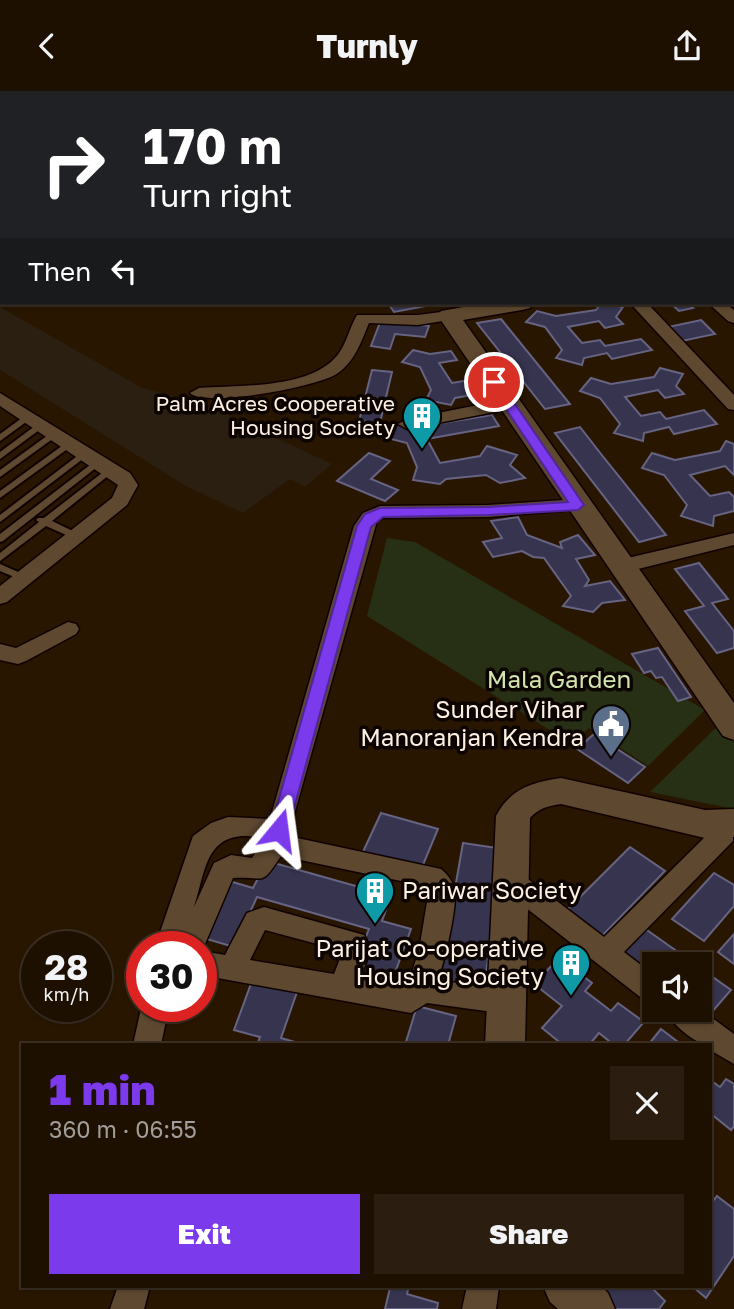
<!DOCTYPE html>
<meta charset="utf-8">
<style>
:root{--surface:#1e1001;--page:#2b1e10;--text:#f1f3f6;--muted:#a19d99;--line:#3c3023;--accent:#7c3aed}
body{margin:0;font-family:"Golos Text",sans-serif;background:var(--page);color:var(--text);height:100vh;display:flex;flex-direction:column;font-size:26px;white-space:nowrap}
*{box-sizing:border-box;margin:0}
p{font-size:23px;color:var(--muted)}
.icon{flex:none;width:38px;height:38px;fill:none;stroke:currentColor;stroke-width:2;stroke-linecap:round;stroke-linejoin:round}
.map{position:relative;flex:1;overflow:hidden}
.sheet{position:absolute;left:21px;top:952px;width:691px;height:245px;display:flex;flex-direction:column;background:var(--surface);border-radius:0px;box-shadow:0 2px 5px #0004,0 0 0 2px var(--line)}
.sheet>*{flex:none}
.hud{position:absolute;left:0px;top:0px;width:735px;height:214px;box-shadow:0 2px 5px #0004,0 0 0 2px var(--line);background:#202124;color:#fff;overflow:hidden}
.fabs{position:absolute;left:642px;top:861px;display:grid;gap:14px}
.fabs a{display:grid;place-items:center;width:70px;height:70px;border-radius:0px;background:var(--surface);box-shadow:0 2px 5px #0004,0 0 0 2px var(--line);font-size:35px}
.speed{position:absolute;left:21px;top:840px;display:flex;gap:14px;font-size:35px;font-weight:700;text-align:center}
.speed>*{display:grid;place-content:center;width:91px;height:91px;border-radius:50%;background:var(--surface);box-shadow:0 2px 5px #0004,0 0 0 2px var(--line);line-height:1}
.speed small{font-size:18px;font-weight:400}
.speed .limit{border:10px solid #d22;background:#fff;color:#111}
.pin{position:absolute;display:grid;place-items:center;width:60px;height:60px;color:#fff;margin:-30px;border:4px solid #fff;border-radius:50%;box-shadow:0 2px 7px #0007}
.me{position:absolute;width:77px;margin:-38px;rotate:16deg;stroke-linejoin:round;filter:drop-shadow(0 0 5px #0008)}
.turn{display:flex;align-items:center;gap:24px;height:147px;padding:0 28px;font-size:32px}
.turn .icon{width:91px;height:91px;stroke-width:2.5}
.turn b{display:block;font-size:49px;line-height:60px}
.then{display:flex;align-items:center;height:66px;padding:0 28px;background:#0003;gap:14px;font-size:26px}
.round{display:grid;place-items:center;flex:none;width:74px;height:74px;border-radius:0px;background:var(--page)}
.headline{display:flex;align-items:center;justify-content:space-between;height:119px;padding:0 28px}
h1{font-size:42px;font-weight:800;line-height:52px;color:var(--accent)}
.button{display:flex;gap:14px;margin-top:auto;padding:14px 28px}
.button a{flex:1;height:80px;border-radius:0px;background:var(--accent);color:#fff;font-size:28px;font-weight:800;line-height:80px;text-align:center}
.button a+a{background:var(--page);color:var(--text)}
header{display:flex;justify-content:space-between;align-items:center;height:91px;padding:0 28px;background:var(--surface);font-size:32px;font-weight:800}
.map>svg:first-child{display:block}
</style>
<header><svg class="icon" aria-label="back" viewBox="0 0 24 24"><path d="M15 5l-7 7 7 7"/></svg>Turnly<svg class="icon" aria-label="share" viewBox="0 0 24 24"><path d="M12 15V3M7 8l5-5 5 5M5 13v7h14v-7"/></svg></header>
<div class="map">
<svg width="734" height="1218" viewBox="0 0 734 1218">
<rect width="100%" height="100%" fill="#281601"/>
<path fill="#2b1f11" d="M0,216L142,297L199,311L332,373L305,396L290,388L243,422L184,394L0,279Z"/>
<g fill="#272f15">
<path d="M387,447L415,451L705,619L648,675L589,637L572,653L367,525Z"/>
<path d="M730,623L734,629V718L650,701Z"/>
</g>
<g fill="#36344f" stroke="#666482" stroke-width="2">
<path d="M388,212H442L394,221Z"/>
<path d="M601,212L623,216L616,226L623,233L605,237L599,230L568,236L582,252L600,249L605,255L641,248L652,259L612,268L607,262L584,267L582,274L556,267L562,259L545,236L526,231L537,220L556,225L596,219Z"/>
<path d="M670,212H686L693,217L679,220Z"/>
<path d="M501,228L570,313L545,318L477,232Z"/>
<path d="M381,229L429,235L425,246L395,243L390,258L371,255Z"/>
<path d="M701,229L715,243L682,250L668,236Z"/>
<path d="M413,259L430,263L451,260L457,269L439,272L452,292L469,289L478,303L455,307L451,314L426,309L431,299L420,276L402,271Z"/>
<path d="M660,277L683,283L676,295L684,303L665,307L658,299L625,306L641,325L660,321L666,328L704,319L717,333L674,343L669,336L644,342L643,350L614,342L620,333L600,307L580,300L591,287L611,293L654,286Z"/>
<path d="M372,279L392,281L380,332L359,330Z"/>
<path d="M492,324L499,335L427,348L440,372L480,365L487,355L517,364L510,374L525,387L500,392L486,384L446,388L440,393L413,389L417,376L407,352L387,347L397,333L423,335Z"/>
<path d="M580,336L601,363L666,444L639,451L555,342Z"/>
<path d="M726,350L734,353V384L725,375L690,384L710,405L729,401L734,406V420L714,425L713,435L681,425L687,414L664,384L642,377L652,362L675,369L720,360Z"/>
<path d="M369,362L390,370L371,388L398,399L385,410L337,390Z"/>
<path d="M518,426L527,444L562,457L560,451L578,444L595,464L576,468L589,489L585,495L610,490L625,509L602,512L593,521L563,515L571,505L544,467L533,466L522,460L493,466L483,451L502,447L491,430Z"/>
<path d="M699,472L728,508L712,512L734,540V557L717,562L685,520L704,515L675,478Z"/>
<path d="M658,557L691,606L678,610L662,586L656,587L651,580L644,582L632,563Z"/>
<path d="M594,643L645,676L628,692L577,658Z"/>
<path d="M381,722L438,738L420,781L362,763Z"/>
<path d="M463,752L504,758L484,896L439,888Z"/>
<path d="M630,756L665,780L602,845L567,819Z"/>
<path d="M267,770L391,805L382,830L411,838L388,901L348,890L369,838L257,806L234,856L200,846L229,790L253,797Z"/>
<path d="M714,782L734,794V815L704,850L672,828Z"/>
<path d="M644,837L695,873H654V892L618,865Z"/>
<path d="M734,843V873L718,861Z"/>
<path d="M559,867L592,892L585,900L611,920L618,912L644,931L624,954H614L599,942L589,954H563L542,937L562,915L534,893Z"/>
<path d="M700,877L731,899L705,929L700,919Z"/>
<path d="M252,890L297,901L281,947L305,954H257L260,946L234,939Z"/>
<path d="M417,915L456,925L448,954H405Z"/>
<path d="M661,938L682,954H648Z"/>
<path d="M726,988L734,993V1035L731,1039L710,1022V989L720,996Z"/>
<path d="M717,1105L734,1118V1165L706,1207L692,1195H710V1114Z"/>
<path d="M385,1195H409L407,1203L438,1212L437,1218H385L390,1197Z"/>
<path d="M601,1195H650L665,1210L659,1218H605Z"/>
</g>
<g fill="none" stroke-linecap="round" stroke-linejoin="round">
<g stroke="#100200" stroke-width="4">
<g id="lane">
<path d="M26,324H32L33,326L0,350V343Z"/>
<path d="M39,332H42L46,334L0,368V361Z"/>
<path d="M55,339L59,342L58,344L0,386V379Z"/>
<path d="M70,349L74,352L73,354L0,407V400Z"/>
<path d="M85,359L89,362L88,364L0,431V424Z"/>
<path d="M99,367L103,370L102,372L3,450L0,451V443Z"/>
<path d="M111,375L114,376V380L52,430L79,443L81,445L79,447H73L46,435L0,470V462L39,431L36,429L38,427H44Z"/>
<path d="M0,473L27,485L29,487L24,490L0,480Z"/>
</g>
</g>
<g stroke="#100200" stroke-width="3">
<g id="street">
<path d="M354,0H366L367,2H355Z"/>
<path d="M434,0H447L448,2H435Z"/>
<path d="M573,0H585L586,2H574Z"/>
<path d="M689,0H702L703,2H690Z"/>
<rect x="733" y="28" width="1" height="8"/>
<rect x="733" y="118" width="1" height="9"/>
<path d="M630,212H647L734,304V319L728,318Z"/>
<path d="M708,212H725L734,219V232L728,230Z"/>
<path d="M449,220L455,222L457,225L455,228L418,234L369,232C361,251 355,270 338,282C319,296 204,317 190,302L199,297C239,294 306,298 335,267C346,256 349,237 357,224H418Z"/>
<path d="M0,302L130,382L138,394L127,414L7,511L0,513V495L112,407L118,394L0,315Z"/>
<path d="M509,308L518,313L515,317L407,338L398,333L407,328Z"/>
<path d="M578,408L585,410L588,414L585,418L488,426L383,427L377,430L288,745L441,778C447,783 451,788 454,796C459,812 444,871 438,889L518,901L522,910L518,919L508,923L427,912L411,922L201,884V856H155L193,745L211,732L228,726L270,728L354,435L363,422L380,415L488,414ZM247,745L265,747L252,767L231,764L214,772L194,816C205,783 205,744 247,745ZM281,765L425,795L429,799L419,859L408,894L360,888L371,858L364,844L264,816L247,822L225,864L202,860L233,787C266,785 260,797 281,765ZM265,839L343,860L334,883L250,869Z"/>
<path d="M734,442V454L622,482L615,480L612,475L615,470Z"/>
<path d="M68,531L76,533L79,538L76,543L26,570L18,573L0,569V553L16,557Z"/>
<path d="M724,733L733,736V750L624,861L654,884V912L644,909L502,798L498,790L502,782L511,779L520,782L604,846L715,736Z"/>
<path d="M142,913L169,915L161,954H133Z"/>
<path d="M700,918L734,943V973L710,959V954C695,954 671,932 665,919Z"/>
<path d="M118,1195H150L144,1218H110Z"/>
<path d="M467,1195H499L496,1218H462Z"/>
</g>
</g>
<g stroke="#100200" stroke-width="3">
<g id="secondary">
<path d="M20,0H44L19,2Z"/>
<path d="M505,0H523L524,2H507Z"/>
<path d="M0,10H2L0,21Z"/>
<rect x="0" y="76" width="2" height="12"/>
<path d="M486,212H533L530,217L522,219L463,229L734,612V649L723,645L438,225L441,220Z"/>
<path d="M561,687L705,719L734,718V746L705,747L561,713C548,715 539,717 530,727L525,954H485L496,725C510,698 532,691 561,687Z"/>
<path d="M543,1195H601L608,1202L615,1218H558L550,1211Z"/>
</g>
</g>
<use href="#lane" fill="#5e4830" fill-rule="evenodd"/>
<use href="#street" fill="#5e4830" fill-rule="evenodd"/>
<use href="#secondary" fill="#5e4830" fill-rule="evenodd"/>
<g stroke="#b3a594" stroke-width="3.5" stroke-dasharray="6 3.5" stroke-linecap="butt">
<path d="M668,0L670,2"/>
<path d="M683,0L685,2"/>
</g>
</g>
<path fill="#7c3aed" stroke="#51269a" stroke-width="2" d="M494,287L498,288L584,414L578,419L488,424L383,426L371,436L288,739L285,744H273L270,739L357,435L365,423L380,417L488,416L568,411L488,291Z"/>
<defs>
<g id="building-pin" transform="scale(2.0125)"><path d="M0 17L-7.5 6A9.5 9.5 0 1 1 7.5 6Z" fill="#0f9aa8" stroke="#0b0400"/><path d="M-4-6H4V6H1V3H-1V6H-4ZM-2.5-4.3h1.7v1.8h-1.7ZM.8-4.3h1.7v1.8H.8ZM-2.5-1h1.7V.8h-1.7ZM.8-1h1.7V.8H.8Z" fill="#fff"/></g>
<g id="civic-pin" transform="scale(2.0125)"><path d="M0 17L-7.5 6A9.5 9.5 0 1 1 7.5 6Z" fill="#5c6f8a" stroke="#0b0400"/><path d="M-.6-6.5H3V-4.5H.6V-3L4-1V1h2V6H-6V1h2V-1L-.6-3ZM-1.2 2.5V6h2.4V2.5Z" fill="#fff"/></g>
</defs>
<g fill-rule="evenodd">
<use href="#building-pin" x="422" y="325"/>
<use href="#civic-pin" x="611" y="633"/>
<use href="#building-pin" x="375" y="800"/>
<use href="#building-pin" x="571" y="872"/>
</g>
<g text-anchor="middle" stroke-width="7" stroke-linejoin="round" paint-order="stroke">
<g font-size="21" fill="#fdf0e2" stroke="#0b0400" text-anchor="end">
<text x="395" y="320">Palm Acres Cooperative<tspan x="395" dy="24">Housing Society</tspan></text>
</g>
<g font-size="24" fill="#d2e5ac" stroke="#0b0400">
<text x="559" y="597">Mala Garden</text>
</g>
<g font-size="24" fill="#fdf0e2" stroke="#0b0400" text-anchor="end">
<text x="584" y="627">Sunder Vihar<tspan x="584" dy="28">Manoranjan Kendra</tspan></text>
<text x="402" y="808" text-anchor="start">Pariwar Society</text>
<text x="544" y="866">Parijat Co-operative<tspan x="544" dy="28">Housing Society</tspan></text>
</g>
</g>
</svg>
<div class="fabs">
<a><svg class="icon" aria-label="sound" viewBox="0 0 24 24"><path d="M4 9h4l5-4v14l-5-4H4zM17 9q2 3 0 6"/></svg></a>
</div>
<div class="speed"><div>28<small>km/h</small></div><div class="limit">30</div></div>
<div class="pin" style="left:494px;top:291px;background:#d93025"><svg class="icon" aria-label="arrive" viewBox="0 0 24 24"><path d="M6 21V4h12l-3 4 3 4H6"/></svg></div>
<svg class="me" style="left:279px;top:739px" viewBox="-20 -20 40 40"><path d="M0-17L14 15 0 8-14 15z" fill="#7c3aed" stroke="#fff" stroke-width="4"/></svg>
<div class="hud">
<div class="turn"><svg class="icon" aria-label="right" viewBox="0 0 24 24"><path d="M7 20v-9h11M14 6l5 5-5 5"/></svg><div><b>170 m</b>Turn right</div></div>
<div class="then">Then<svg class="icon" aria-label="left" viewBox="0 0 24 24"><path d="M17 20v-9H6M10 6l-5 5 5 5"/></svg></div>
</div>
<section class="sheet">
<div class="headline"><div><h1>1 min</h1><p>360 m · 06:55</p></div><a class="round"><svg class="icon" aria-label="close" viewBox="0 0 24 24"><path d="M6 6l12 12M18 6L6 18"/></svg></a></div>
<div class="button"><a>Exit</a><a>Share</a></div>
</section>
</div>
